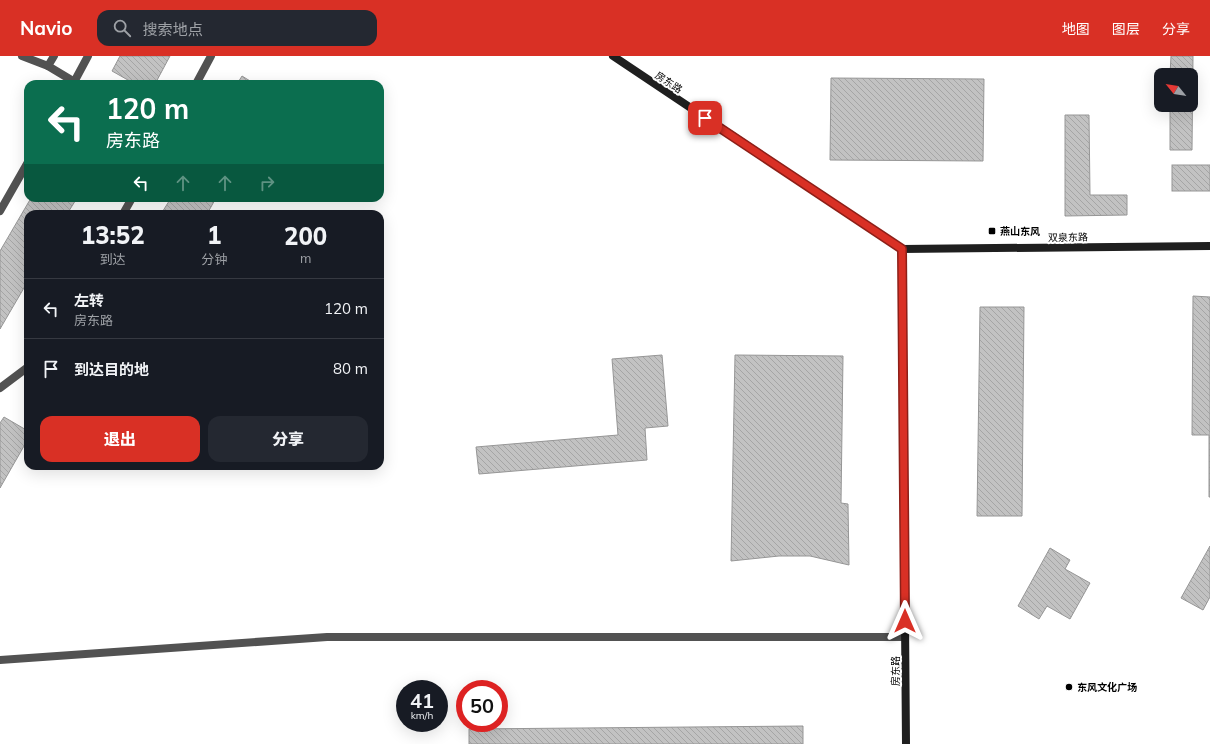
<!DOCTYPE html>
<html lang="zh">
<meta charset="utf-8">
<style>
:root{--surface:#171b24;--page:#242831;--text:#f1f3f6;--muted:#9ea1a6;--line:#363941;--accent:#d93025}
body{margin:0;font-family:Mulish,"Noto Sans SC",sans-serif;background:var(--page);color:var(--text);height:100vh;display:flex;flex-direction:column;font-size:15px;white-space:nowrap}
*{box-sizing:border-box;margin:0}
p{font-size:13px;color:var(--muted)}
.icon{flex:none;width:22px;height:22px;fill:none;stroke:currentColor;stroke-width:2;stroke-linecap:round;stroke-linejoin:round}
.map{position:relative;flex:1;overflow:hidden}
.details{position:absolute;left:24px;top:154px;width:360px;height:260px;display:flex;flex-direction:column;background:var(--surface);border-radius:12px;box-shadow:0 4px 16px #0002}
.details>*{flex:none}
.top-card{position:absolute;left:24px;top:24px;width:360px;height:122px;border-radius:12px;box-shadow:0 4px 16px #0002;background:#0b6e4f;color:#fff;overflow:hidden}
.needle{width:26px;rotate:300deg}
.buttons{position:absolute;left:1154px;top:12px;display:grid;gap:8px}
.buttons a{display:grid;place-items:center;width:44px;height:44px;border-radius:8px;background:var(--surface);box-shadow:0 4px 16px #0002;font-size:20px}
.speed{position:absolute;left:396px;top:624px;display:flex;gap:8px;font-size:20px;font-weight:700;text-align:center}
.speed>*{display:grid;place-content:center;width:52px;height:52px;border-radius:50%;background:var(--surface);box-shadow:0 4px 16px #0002;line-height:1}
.speed small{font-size:10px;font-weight:400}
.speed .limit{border:6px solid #d22;background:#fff;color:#111}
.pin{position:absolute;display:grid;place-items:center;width:34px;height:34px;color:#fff;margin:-17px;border-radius:8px;box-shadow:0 2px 6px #0006}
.me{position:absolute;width:44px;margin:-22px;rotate:0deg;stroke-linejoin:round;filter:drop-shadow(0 0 3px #0008)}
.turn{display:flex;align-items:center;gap:14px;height:84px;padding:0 16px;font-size:18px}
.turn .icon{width:52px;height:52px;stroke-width:2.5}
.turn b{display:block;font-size:28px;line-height:34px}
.lanes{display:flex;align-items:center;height:38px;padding:0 16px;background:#0003;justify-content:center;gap:20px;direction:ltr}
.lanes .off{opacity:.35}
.eta{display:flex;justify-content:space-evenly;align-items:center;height:68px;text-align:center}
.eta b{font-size:24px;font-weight:800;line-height:28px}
.cta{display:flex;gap:8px;margin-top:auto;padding:8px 16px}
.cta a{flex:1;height:46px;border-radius:12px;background:var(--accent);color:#fff;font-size:16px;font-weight:800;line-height:46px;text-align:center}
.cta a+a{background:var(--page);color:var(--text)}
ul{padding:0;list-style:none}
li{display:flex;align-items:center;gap:12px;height:60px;padding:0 16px;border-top:1px solid var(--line)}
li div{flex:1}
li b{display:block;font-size:15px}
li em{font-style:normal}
header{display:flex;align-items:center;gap:24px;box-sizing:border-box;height:56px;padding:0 20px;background:var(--accent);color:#fff}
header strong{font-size:19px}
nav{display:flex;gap:22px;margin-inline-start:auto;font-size:14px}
.search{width:280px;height:36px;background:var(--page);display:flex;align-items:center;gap:10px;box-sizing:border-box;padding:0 14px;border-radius:12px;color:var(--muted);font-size:15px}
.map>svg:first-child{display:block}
</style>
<header>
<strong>Navio</strong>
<div class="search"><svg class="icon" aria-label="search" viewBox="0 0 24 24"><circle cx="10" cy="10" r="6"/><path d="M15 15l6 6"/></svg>搜索地点</div>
<nav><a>地图</a><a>图层</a><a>分享</a></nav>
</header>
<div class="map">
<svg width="1210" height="688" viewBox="0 0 1210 688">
<defs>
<pattern id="building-back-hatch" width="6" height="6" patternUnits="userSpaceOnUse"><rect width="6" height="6" fill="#c2c2c2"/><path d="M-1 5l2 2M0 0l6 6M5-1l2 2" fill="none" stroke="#a5a5a5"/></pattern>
</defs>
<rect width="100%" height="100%" fill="#fff"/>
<g fill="url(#building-back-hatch)" stroke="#969696">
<path d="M120,0H170L155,28H135L112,15Z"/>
<path d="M1171,0H1193L1192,94H1170V49H1191V19H1170Z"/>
<path d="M242,20L255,28H237Z"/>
<path d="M831,22L984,23L983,105L830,104Z"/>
<path d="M1065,59H1089L1090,139H1127V159L1065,160Z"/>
<rect x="1172" y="109" width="38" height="26"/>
<path d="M31,142H77L67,158H28V225L0,273V195Z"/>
<path d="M171,142H216L207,158H161Z"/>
<path d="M1193,240L1210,241V441H1209V379H1192Z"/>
<path d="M980,251H1024L1022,460H977Z"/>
<path d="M662,299L668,370L645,372L647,404L479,418L476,391L618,379L612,303Z"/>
<path d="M735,299L843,300L841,447L848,448L849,509L810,500H779L731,505Z"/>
<path d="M4,361L28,375V383L0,432V367Z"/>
<path d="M1210,490V541L1203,554L1181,542Z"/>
<path d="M1050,492L1070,504L1065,513L1090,527L1070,563L1047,550L1039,563L1018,550Z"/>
<path d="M803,670V688H469V673Z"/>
</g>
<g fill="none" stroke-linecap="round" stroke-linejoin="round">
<g stroke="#525252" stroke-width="8">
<path d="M22,0L48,10"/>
<path d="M54,0L48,10L78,28"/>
<path d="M73,28L88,0"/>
<path d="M196,28L211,0"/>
<path d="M0,155L28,106"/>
<path d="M123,158L132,142"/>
<path d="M0,332L28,311"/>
<path d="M0,604L327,581H905"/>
</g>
<g stroke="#1f1f1f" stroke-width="8">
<path d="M613,0L902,193"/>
<path d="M902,193L906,688"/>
<path d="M902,193L1210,190"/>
</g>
</g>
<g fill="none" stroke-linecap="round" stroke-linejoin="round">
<g stroke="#8d1f18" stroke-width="10">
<path id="route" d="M705,62L902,193L905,565"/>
</g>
<use href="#route" stroke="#d93025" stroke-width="7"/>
</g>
<g fill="#000" stroke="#fff" stroke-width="1.5">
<rect x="988" y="171" width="8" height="8" rx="2"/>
<circle cx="1069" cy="631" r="4"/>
</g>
<g text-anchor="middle" stroke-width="4" stroke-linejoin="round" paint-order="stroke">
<g font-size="10" fill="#000" stroke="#fff">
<text transform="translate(669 26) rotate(34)" y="4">房东路</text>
<text transform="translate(1068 181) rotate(-1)" y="4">双泉东路</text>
<text transform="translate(895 615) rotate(-90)" y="4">房东路</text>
</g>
<g font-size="10" font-weight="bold" fill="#000" stroke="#fff" text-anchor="start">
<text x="1000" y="179">燕山东风</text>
<text x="1077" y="635">东风文化广场</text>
</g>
</g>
</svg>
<div class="buttons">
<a><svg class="needle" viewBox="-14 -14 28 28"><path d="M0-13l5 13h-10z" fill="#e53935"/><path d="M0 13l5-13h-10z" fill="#9ea1a6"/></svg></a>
</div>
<div class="speed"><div>41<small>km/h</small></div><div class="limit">50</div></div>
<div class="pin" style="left:705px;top:62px;background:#d93025"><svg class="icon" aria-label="arrive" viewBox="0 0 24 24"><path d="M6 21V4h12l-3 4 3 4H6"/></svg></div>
<svg class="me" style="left:905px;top:565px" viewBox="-20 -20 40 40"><path d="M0-17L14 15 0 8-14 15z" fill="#d93025" stroke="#fff" stroke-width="4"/></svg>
<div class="top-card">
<div class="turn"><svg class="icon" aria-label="left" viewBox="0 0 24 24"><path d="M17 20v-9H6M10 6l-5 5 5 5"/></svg><div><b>120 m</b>房东路</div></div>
<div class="lanes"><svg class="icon" aria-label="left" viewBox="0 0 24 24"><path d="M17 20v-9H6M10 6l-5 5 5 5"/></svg><svg class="icon off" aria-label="ahead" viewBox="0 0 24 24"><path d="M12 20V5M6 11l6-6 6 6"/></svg><svg class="icon off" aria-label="ahead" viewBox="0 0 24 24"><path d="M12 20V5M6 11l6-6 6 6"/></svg><svg class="icon off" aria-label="right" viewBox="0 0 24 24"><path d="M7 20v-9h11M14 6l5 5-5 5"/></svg></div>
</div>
<section class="details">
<div class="eta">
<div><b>13:52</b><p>到达</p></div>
<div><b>1</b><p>分钟</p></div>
<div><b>200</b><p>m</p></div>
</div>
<ul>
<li><svg class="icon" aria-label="left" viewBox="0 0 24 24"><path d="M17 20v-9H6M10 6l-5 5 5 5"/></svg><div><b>左转</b><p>房东路</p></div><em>120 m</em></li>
<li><svg class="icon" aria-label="arrive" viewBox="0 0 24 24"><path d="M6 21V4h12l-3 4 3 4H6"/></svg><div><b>到达目的地</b></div><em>80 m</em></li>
</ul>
<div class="cta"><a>退出</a><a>分享</a></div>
</section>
</div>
